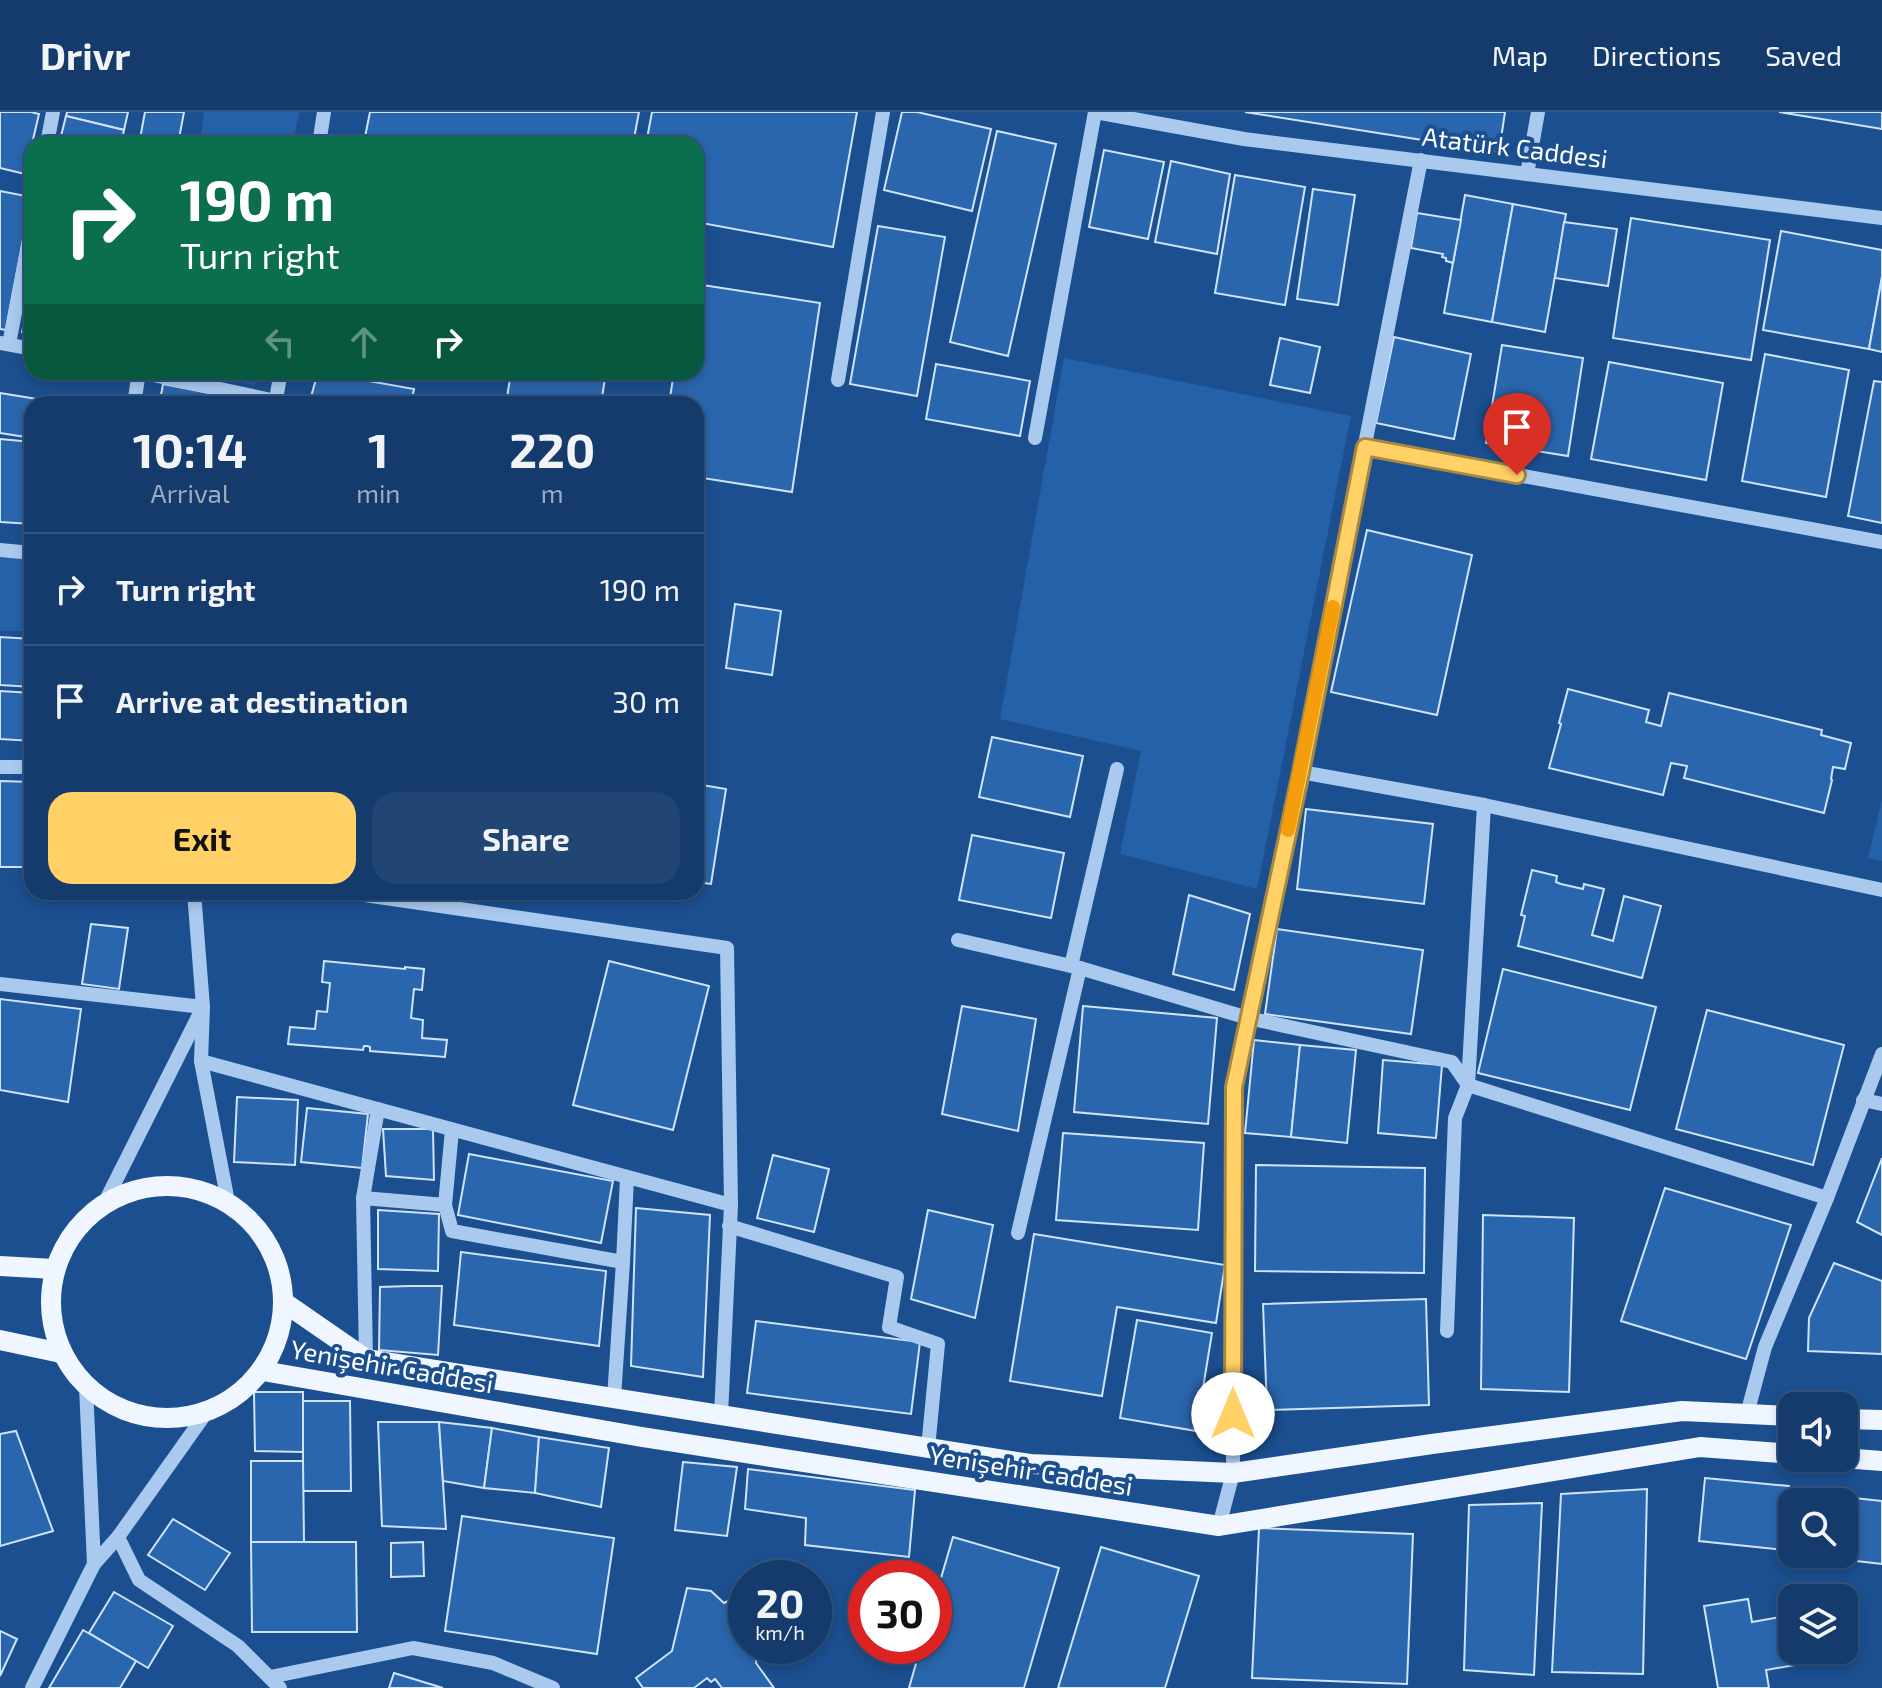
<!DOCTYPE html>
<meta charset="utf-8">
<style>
:root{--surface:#143b6b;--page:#214673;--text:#f1f3f6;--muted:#9dadc1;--line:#33557e;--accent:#ffd166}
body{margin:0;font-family:"Exo 2",sans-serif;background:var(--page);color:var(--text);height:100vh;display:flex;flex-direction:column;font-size:30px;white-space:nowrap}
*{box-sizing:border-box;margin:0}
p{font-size:26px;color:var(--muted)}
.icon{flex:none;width:44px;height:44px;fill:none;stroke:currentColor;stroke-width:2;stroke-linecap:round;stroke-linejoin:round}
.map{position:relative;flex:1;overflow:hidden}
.sheet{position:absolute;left:24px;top:284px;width:680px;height:504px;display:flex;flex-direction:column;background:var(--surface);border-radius:24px;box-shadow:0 4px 12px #0003,0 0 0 2px var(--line)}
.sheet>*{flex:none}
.hud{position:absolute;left:24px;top:24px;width:680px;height:244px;border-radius:24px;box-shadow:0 4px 12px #0003,0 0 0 2px var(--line);background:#0b6e4f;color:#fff;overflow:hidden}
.controls{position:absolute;left:1778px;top:1280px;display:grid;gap:16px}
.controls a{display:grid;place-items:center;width:80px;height:80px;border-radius:16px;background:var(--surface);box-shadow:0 4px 12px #0003,0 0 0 2px var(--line);font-size:40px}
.speed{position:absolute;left:728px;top:1448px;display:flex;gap:16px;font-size:40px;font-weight:700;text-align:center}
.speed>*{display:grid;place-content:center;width:104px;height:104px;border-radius:50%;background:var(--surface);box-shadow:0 4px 12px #0003,0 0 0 2px var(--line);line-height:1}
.speed small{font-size:20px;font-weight:400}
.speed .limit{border:12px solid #d22;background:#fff;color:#111}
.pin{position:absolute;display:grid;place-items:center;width:68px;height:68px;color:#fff;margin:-82px -34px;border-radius:50% 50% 50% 0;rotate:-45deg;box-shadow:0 0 8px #0007}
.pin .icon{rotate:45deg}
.me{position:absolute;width:88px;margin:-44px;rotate:0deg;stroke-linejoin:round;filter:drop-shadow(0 0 6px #0008)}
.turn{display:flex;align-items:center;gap:28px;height:168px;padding:0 24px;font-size:36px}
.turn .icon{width:104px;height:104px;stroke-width:2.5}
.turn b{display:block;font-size:56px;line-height:68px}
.lanes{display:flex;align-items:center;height:76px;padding:0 24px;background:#0003;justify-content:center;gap:40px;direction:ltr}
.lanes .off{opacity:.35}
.eta{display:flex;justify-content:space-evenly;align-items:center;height:136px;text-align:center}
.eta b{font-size:48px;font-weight:700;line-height:56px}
.primary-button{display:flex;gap:16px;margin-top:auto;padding:16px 24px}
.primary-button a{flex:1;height:92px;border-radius:24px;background:var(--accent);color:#111;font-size:32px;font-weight:700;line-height:92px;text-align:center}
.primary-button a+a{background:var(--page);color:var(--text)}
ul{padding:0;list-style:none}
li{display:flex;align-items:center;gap:24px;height:112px;padding:0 24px;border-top:2px solid var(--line)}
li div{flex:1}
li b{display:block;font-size:30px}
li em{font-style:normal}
header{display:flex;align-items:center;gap:48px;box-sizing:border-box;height:112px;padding:0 40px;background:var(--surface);border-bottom:2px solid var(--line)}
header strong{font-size:38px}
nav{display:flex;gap:44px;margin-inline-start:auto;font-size:28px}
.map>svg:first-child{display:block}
</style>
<header>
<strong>Drivr</strong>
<nav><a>Map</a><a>Directions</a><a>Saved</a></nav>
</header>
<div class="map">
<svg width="1882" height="1576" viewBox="0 0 1882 1576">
<rect width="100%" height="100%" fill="#1b4f8f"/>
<g fill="#2461a8">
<path d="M204,0H299L293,32H200Z"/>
<path d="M1064,246L1351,304L1257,777L1120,742L1141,639L1000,607Z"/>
<path d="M185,260H257L255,273Z"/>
<path d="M0,443L32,447V519H0Z"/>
<path d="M1882,687V749L1868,746Z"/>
</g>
<g fill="#2a66ad" stroke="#cfe3fa" stroke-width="2">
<path d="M0,0H31L39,2L25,62L0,56Z"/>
<path d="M67,0H128L124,18L66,4Z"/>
<path d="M145,0H184L178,32H139Z"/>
<path d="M370,0H639L633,32H373L364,30Z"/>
<path d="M652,0H857L833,135L696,110V32H646Z"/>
<path d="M902,0H917L991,17L972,99L884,78Z"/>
<path d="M1245,0H1505L1499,40Z"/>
<path d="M1779,0H1882V17Z"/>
<path d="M66,4L124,18L121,32H59Z"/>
<path d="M997,19L1056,32L1008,244L950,230Z"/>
<path d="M1104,38L1164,50L1148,127L1089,115Z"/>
<path d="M1171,49L1230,62L1217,142L1155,130Z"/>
<path d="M1235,63L1305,75L1285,193L1215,181Z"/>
<path d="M1313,77L1355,83L1338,193L1297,187Z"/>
<path d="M0,79L31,85L6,218L0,217Z"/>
<path d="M1465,83L1513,92L1492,210L1444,201Z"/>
<path d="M1513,92L1566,102L1545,220L1492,210Z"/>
<path d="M1417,101L1461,108L1453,151L1446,149V146L1442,145L1443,142L1411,136Z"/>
<path d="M1631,106L1770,128L1751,248L1613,226Z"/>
<path d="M1564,110L1617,117L1608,174L1555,166Z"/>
<path d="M878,114L945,125L917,284L850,272Z"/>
<path d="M1781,119L1882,138V165L1869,237L1763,218Z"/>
<path d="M1882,165V240L1869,237Z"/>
<path d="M696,172L820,191L792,380L696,365V292H669L674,260H696Z"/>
<path d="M32,177V222L22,220Z"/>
<path d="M1394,225L1471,242L1454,327L1376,311Z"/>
<path d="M1280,226L1320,235L1310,281L1270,273Z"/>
<path d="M1502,233L1583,246L1568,344L1486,331Z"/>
<path d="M1765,242L1849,258L1826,385L1742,369Z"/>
<path d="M1609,250L1723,271L1706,368L1591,347Z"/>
<path d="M936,252L1030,269L1020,324L926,307Z"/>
<path d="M318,260L414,277L411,292H309Z"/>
<path d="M511,260H606L601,292H506Z"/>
<path d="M1874,269L1882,270V411L1848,404Z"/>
<path d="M163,272L230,285L228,292H174L160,289Z"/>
<path d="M0,281L43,288L66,292H32V326L0,321Z"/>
<path d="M0,327L32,330V412L0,410Z"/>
<path d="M1367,418L1472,443L1437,603L1331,580Z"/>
<path d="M735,492L781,499L772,563L726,556Z"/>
<path d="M0,525L32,527V575L0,573Z"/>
<path d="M1568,577L1649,598L1646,610L1661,614L1669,581L1822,618L1821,623L1851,631L1845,657L1833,655L1831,667L1832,668L1824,701L1684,666L1687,654L1671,651L1663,683L1549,656L1561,612L1559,611Z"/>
<path d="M0,579L32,581V629L0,627Z"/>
<path d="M992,625L1083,644L1070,705L979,685Z"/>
<path d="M0,669L32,670V755H0Z"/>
<path d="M696,672L726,677L711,772L696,770Z"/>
<path d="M1306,697L1433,712L1424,792L1297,777Z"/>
<path d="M972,723L1064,741L1051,806L959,788Z"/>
<path d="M1532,758L1557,764L1556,770L1561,772L1583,777L1584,772L1604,777L1592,823L1613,829L1624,784L1661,794L1642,866L1518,834L1525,804L1521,803Z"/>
<path d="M1189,783L1250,802L1234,878L1173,862Z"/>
<path d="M91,812L128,816L119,877L82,872Z"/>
<path d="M1277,817L1423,838L1411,922L1265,902Z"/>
<path d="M324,849L405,857V855L424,857L422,878L414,877L411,906L423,908L422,926L447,928L445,945L370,939V935L367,934H364L363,938L288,932L290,915L315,917L317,899L327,900L330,871L322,870Z"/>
<path d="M609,849L709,874L673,1018L573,993Z"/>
<path d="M1503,857L1656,895L1630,998L1478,961Z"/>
<path d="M0,887L81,897L68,990L0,978Z"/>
<path d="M962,894L1036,907L1018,1019L942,1002Z"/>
<path d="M1083,894L1217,906L1208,1012L1074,1000Z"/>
<path d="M1707,898L1844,933L1813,1053L1676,1017Z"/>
<path d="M1254,928L1300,933L1291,1025L1245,1021Z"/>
<path d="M1300,933L1356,938L1347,1031L1291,1025Z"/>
<path d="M1383,948L1442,953L1436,1026L1378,1021Z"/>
<path d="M237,985L298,988L295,1053L234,1050Z"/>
<path d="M307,996L368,1002L362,1056L301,1050Z"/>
<path d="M383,1017H433L434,1068L386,1064Z"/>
<path d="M1063,1021L1204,1031L1198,1118L1056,1108Z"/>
<path d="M469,1042L613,1069L601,1131L458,1103Z"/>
<path d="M773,1043L829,1057L814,1120L757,1106Z"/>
<path d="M1882,1046V1123L1857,1110Z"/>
<path d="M1256,1053L1425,1056L1424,1161L1255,1159Z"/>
<path d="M1665,1076L1791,1113L1746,1247L1621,1209Z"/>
<path d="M636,1096L710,1103L703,1265L631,1254Z"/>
<path d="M378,1098L439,1102L438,1159L378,1157Z"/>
<path d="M928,1098L993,1113L975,1206L911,1187Z"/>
<path d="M1483,1103L1574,1106L1569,1280L1481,1277Z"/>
<path d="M1034,1122L1225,1153L1216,1211L1117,1195L1102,1284L1010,1269Z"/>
<path d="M461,1140L606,1159L599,1234L454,1213Z"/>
<path d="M1834,1151L1882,1169V1242L1808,1239L1809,1206Z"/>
<path d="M409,1174H442L438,1243L379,1238L380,1175Z"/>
<path d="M1426,1187L1429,1293L1267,1298L1263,1192Z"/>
<path d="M1137,1208L1212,1221L1196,1319L1120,1306Z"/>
<path d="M756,1209L920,1230L911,1302L747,1281Z"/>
<path d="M254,1280H303V1340L255,1339Z"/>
<path d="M303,1289H350L351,1379H303Z"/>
<path d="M378,1310H439L446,1417L382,1414Z"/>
<path d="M439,1310L492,1316L484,1376L443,1369Z"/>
<path d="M492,1316L539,1325L535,1381L484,1376Z"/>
<path d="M16,1319L53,1419L0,1434V1322Z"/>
<path d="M539,1325L609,1336L601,1395L535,1381Z"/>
<path d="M251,1349H303L304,1430H251Z"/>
<path d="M683,1350L737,1355L727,1424L675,1418Z"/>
<path d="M748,1357L915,1378L909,1445L805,1433L806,1406L745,1397Z"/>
<path d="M1705,1366L1789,1374L1784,1438L1699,1429Z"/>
<path d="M1647,1377L1643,1562L1552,1560L1561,1382Z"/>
<path d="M1854,1386L1882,1389V1452L1848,1448Z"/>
<path d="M1542,1391L1534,1563L1464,1558L1469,1393Z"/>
<path d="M462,1404L614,1426L597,1542L445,1519Z"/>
<path d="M173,1407L230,1441L205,1478L148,1443Z"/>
<path d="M1259,1416L1413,1422L1407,1572L1252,1566Z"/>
<path d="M953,1425L1059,1456L1024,1576H909L921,1534H934V1490Z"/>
<path d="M251,1430H356L357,1520H252Z"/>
<path d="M423,1430L424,1464L391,1465V1431Z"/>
<path d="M1101,1435L1199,1464L1165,1576H1058Z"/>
<path d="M687,1476L711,1479L724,1491L738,1484L746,1485V1534H758L756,1551L774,1576H722L715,1567L711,1570L707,1566L694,1576H643L636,1566L672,1539Z"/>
<path d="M114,1480L173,1514L148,1556L89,1521Z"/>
<path d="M1748,1487L1752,1510L1792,1503V1538H1816L1818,1549L1766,1558L1769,1576H1718L1704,1494Z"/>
<path d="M83,1518L136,1549L120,1576H49Z"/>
<path d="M0,1519L17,1527L0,1564Z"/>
<path d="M394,1561L430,1572L443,1576H389Z"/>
</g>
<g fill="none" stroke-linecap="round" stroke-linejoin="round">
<g stroke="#a9c9ee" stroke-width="14">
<path d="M1095,0L1244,27L1882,106"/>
<path d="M47,32L53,0"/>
<path d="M319,32L324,0"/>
<path d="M1527,62L1538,0"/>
<path d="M1,231L32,237"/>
<path d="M9,232L32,113"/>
<path d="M139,260L276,289"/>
<path d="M838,268L883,0"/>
<path d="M134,292L139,260"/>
<path d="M275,292L281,260"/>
<path d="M1035,326L1095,0"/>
<path d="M1365,335L1882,430"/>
<path d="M0,438L32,441"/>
<path d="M0,655H32"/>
<path d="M1301,660L1484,693L1882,778"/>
<path d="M194,780L203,895L201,949L228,1090"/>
<path d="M344,780L727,836L731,1093"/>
<path d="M958,828L1080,856L1248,906L1452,950L1468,973L1827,1086"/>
<path d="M1071,854L1117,657"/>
<path d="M0,872L203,895L105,1090"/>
<path d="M201,949L731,1093L721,1303"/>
<path d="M1863,988L1882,992"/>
<path d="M378,997L363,1086L445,1093L452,1018"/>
<path d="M363,1086L366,1247"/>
<path d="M445,1093L452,1119L623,1150L627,1066"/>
<path d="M729,1114L897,1165L889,1215L938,1232L928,1336"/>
<path d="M1018,1121L1080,856"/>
<path d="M1447,1219L1455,1006L1468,973L1484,693"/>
<path d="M86,1275L94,1452L118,1425L206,1301"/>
<path d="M614,1286L623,1150"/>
<path d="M1747,1302L1765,1235L1827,1086L1882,942"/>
<path d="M1219,1414L1233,1361L1234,975L1306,632L1421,48"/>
<path d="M118,1425L139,1468L238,1534L280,1576"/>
<path d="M270,1565L413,1536L493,1551L553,1576"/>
<path d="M32,1576L94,1452"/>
</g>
<g stroke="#f0f6ff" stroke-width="20">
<circle cx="167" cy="1190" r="116"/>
<path d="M0,1154L54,1157"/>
<path d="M285,1191L366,1247L1030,1352L1233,1361L1432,1332L1682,1299L1792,1304"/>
<path d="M0,1228L61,1241"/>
<path d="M263,1259L642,1325L1219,1414L1700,1335L1792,1342"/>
<path d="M1844,1307L1882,1308"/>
<path d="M1843,1346L1882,1349"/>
</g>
</g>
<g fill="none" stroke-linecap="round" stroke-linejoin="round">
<g stroke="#a68842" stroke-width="20">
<path id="route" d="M1233,1302L1234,975L1301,660L1365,335L1517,363"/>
</g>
<use href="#route" stroke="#ffd166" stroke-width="14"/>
<path stroke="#f59e0b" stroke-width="14" d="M1288,718L1333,495"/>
</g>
<g text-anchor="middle" stroke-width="8" stroke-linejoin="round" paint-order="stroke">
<g font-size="26" fill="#fff" stroke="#1b4f8f">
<text transform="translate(1515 36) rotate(7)" y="9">Atatürk Caddesi</text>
<text transform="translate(392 1255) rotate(10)" y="9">Yenişehir Caddesi</text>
<text transform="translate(1031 1359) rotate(9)" y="9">Yenişehir Caddesi</text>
</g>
</g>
</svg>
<div class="controls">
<a><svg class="icon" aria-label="sound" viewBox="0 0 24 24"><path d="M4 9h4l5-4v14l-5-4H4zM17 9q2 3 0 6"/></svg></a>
<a><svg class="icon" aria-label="search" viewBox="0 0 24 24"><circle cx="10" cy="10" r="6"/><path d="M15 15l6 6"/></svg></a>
<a><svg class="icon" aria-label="layers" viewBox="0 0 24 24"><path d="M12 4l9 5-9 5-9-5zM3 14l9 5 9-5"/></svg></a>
</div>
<div class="speed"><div>20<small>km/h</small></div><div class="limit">30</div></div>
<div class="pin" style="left:1517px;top:363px;background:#d93025"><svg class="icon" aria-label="arrive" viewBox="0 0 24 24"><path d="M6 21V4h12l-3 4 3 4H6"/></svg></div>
<svg class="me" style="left:1233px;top:1302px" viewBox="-20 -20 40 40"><circle r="19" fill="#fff"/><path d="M0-13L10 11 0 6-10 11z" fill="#ffd166"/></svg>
<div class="hud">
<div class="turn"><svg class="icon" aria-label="right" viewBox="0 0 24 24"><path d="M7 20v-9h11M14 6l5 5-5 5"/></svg><div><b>190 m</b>Turn right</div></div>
<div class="lanes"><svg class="icon off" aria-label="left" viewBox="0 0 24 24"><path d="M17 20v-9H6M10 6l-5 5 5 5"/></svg><svg class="icon off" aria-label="ahead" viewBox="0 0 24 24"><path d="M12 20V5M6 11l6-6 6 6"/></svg><svg class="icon" aria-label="right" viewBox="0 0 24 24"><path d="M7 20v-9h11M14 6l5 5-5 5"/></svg></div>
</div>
<section class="sheet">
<div class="eta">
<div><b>10:14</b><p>Arrival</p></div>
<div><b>1</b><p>min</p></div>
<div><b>220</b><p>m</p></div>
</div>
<ul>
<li><svg class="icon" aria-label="right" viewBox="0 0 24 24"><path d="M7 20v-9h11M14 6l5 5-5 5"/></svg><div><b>Turn right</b></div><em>190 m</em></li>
<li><svg class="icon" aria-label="arrive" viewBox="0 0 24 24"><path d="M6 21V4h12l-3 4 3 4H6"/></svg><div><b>Arrive at destination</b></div><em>30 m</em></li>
</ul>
<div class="primary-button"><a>Exit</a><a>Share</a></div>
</section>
</div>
